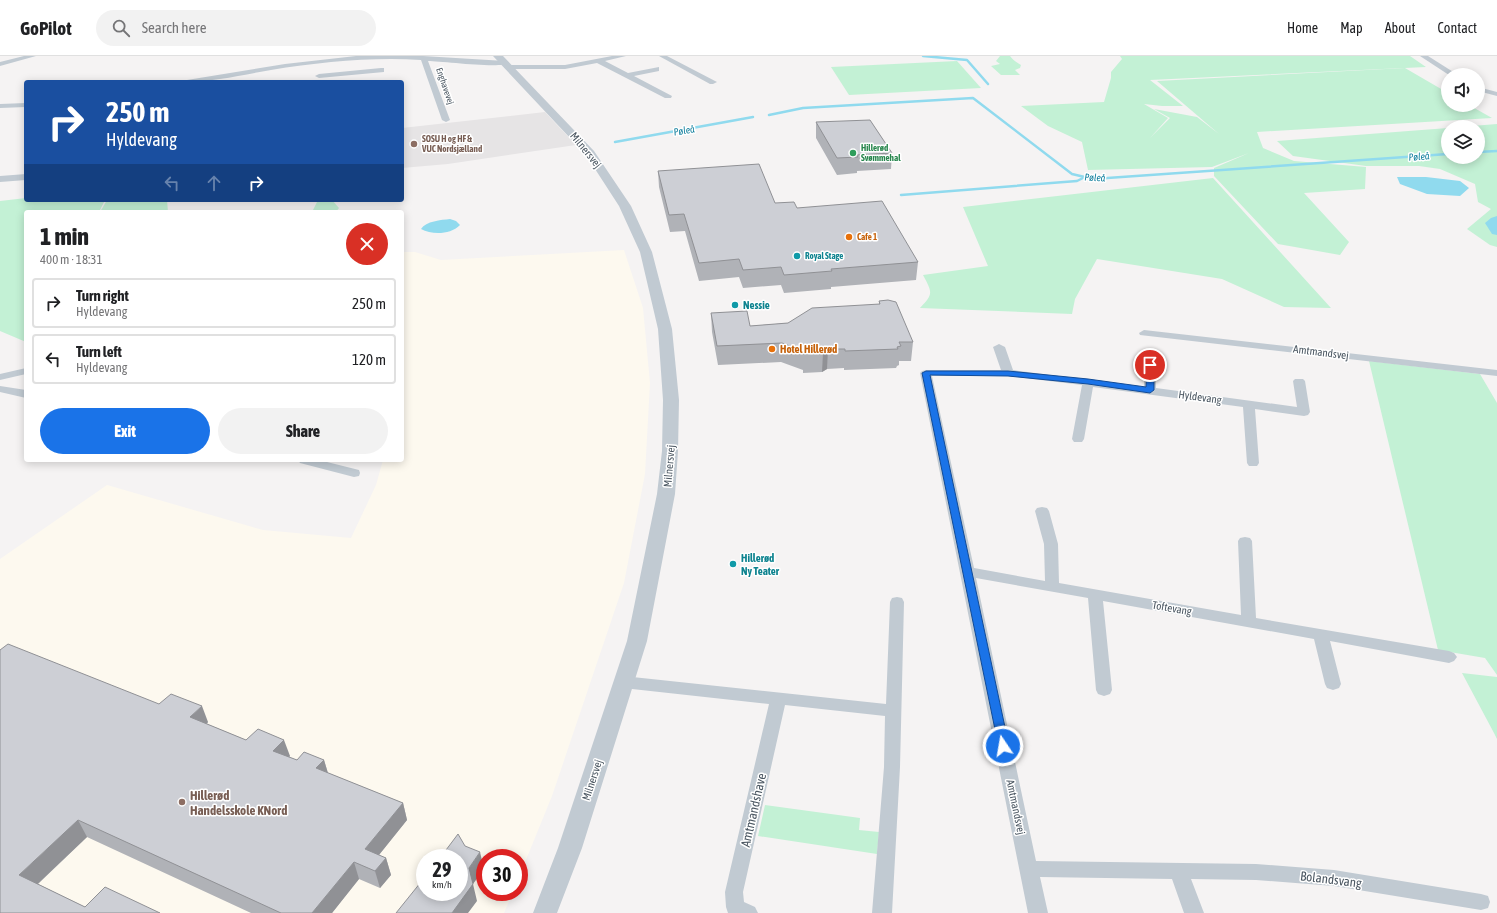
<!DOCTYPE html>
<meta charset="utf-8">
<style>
:root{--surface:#fff;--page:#f2f2f2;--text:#202124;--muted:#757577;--line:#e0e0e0;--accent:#1a73e8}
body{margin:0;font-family:"Asap Condensed",sans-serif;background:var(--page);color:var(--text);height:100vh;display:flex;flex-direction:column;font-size:15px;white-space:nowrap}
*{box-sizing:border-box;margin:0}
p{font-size:13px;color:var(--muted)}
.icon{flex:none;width:22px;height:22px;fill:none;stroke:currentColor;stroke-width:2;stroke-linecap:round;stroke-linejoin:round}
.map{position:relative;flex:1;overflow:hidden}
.details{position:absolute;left:24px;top:154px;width:380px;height:252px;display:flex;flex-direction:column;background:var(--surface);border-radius:4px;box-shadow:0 2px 10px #0003}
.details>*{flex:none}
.banner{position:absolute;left:24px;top:24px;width:380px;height:122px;border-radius:4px;box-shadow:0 2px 10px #0003;background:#1a4fa0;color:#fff;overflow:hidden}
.tools{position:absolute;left:1441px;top:12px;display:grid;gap:8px}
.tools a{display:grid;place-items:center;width:44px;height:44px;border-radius:50%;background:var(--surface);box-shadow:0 2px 10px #0003;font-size:20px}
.speed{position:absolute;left:416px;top:793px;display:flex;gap:8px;font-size:20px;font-weight:700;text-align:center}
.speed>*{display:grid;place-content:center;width:52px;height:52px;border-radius:50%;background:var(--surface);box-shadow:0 2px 10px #0003;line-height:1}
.speed small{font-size:10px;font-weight:400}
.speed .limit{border:6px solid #d22;background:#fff;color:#111}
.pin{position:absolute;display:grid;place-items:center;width:34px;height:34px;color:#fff;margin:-17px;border:2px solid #fff;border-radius:50%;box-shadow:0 1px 4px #0007}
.me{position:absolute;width:44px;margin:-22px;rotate:348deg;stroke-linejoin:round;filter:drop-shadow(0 0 3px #0008)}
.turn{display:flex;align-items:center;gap:14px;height:84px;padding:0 16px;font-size:18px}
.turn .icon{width:52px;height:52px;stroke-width:2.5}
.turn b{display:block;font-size:28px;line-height:34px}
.lanes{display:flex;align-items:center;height:38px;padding:0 16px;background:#0003;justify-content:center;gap:20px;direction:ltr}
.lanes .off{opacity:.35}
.round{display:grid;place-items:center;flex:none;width:42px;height:42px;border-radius:21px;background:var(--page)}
.head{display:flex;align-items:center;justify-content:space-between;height:68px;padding:0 16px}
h1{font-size:24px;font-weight:800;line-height:30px}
.primary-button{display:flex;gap:8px;margin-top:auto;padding:8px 16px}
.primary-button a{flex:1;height:46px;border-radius:24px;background:var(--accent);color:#fff;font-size:16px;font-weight:800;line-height:46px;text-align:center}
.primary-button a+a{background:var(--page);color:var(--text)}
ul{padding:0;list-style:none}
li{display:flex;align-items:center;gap:12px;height:50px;margin:0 8px 6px;padding:0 8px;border:2px solid var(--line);border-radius:4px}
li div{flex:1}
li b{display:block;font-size:15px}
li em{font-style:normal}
header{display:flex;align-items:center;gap:24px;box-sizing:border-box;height:56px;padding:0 20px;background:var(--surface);border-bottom:1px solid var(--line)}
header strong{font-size:19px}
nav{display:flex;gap:22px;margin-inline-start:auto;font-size:14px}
.search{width:280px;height:36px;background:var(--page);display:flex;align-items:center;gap:10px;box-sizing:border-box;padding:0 14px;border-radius:22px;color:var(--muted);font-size:15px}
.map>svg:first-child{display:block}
</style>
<header>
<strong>GoPilot</strong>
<div class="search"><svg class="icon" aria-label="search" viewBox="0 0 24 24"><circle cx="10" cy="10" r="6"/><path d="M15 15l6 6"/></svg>Search here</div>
<nav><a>Home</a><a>Map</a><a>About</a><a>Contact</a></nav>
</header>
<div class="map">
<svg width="1497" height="857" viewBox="0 0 1497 857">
<rect width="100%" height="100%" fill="#f5f3f3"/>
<path fill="#fdf9ef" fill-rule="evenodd" d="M624,194L643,252L650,327L645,418L624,527L552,740L519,821V802H485V836H513L504,857H0V503L107,429L263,474L351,482L376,429L383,404H402V196H415L441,204ZM425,802H459V836H425Z"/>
<path fill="#e6e4e5" d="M545,56L576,89L448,108L402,112V72Z"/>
<g fill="#c3f1d5">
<path d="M1000,0H1010C1012,3 1017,7 1021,9L1020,12L1015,14L1020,19H1001L991,10L1000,8L996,5Z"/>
<path d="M1120,0H1410L1426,11L1150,24L1183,50H1162L1144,48L1168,62L1150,82L1170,62L1154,53L1197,61L1219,78L1157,25L1405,12L1448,37V49H1469L1492,62L1257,76L1263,92L1294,105L1366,111L1365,133L1304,137L1349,186L1340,199L1278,188L1214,120V112L1249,97L1212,111L1088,114L1082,86L1048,70L1021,50L1104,46L1111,22V16L1122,3Z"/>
<path d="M957,5L981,32L849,39L831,11Z"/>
<path d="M1497,68V191L1490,189L1467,173L1491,153L1478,146L1475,128L1440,113L1419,110H1366L1293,100L1277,85L1448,72V101H1478V71H1459Z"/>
<path d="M1213,122L1331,252L1284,251L1222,223L1097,203L1075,243L1072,258L920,252C934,238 932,236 923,219L988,210L963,151Z"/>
<path d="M26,142V144H105L99,156H26V286L0,275V145Z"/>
<path d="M107,144H167L168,156H100Z"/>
<path d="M318,144H332L339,152L336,156H312Z"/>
<path d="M1369,305L1480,318L1497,347V619L1485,602L1438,594Z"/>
<path d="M1462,617L1497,621V683L1494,677Z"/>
<path d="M765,749L860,762L859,774L879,776L877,798L758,780Z"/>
</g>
<g fill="#90daee">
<path d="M1397,121H1426L1460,125L1469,132L1460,140L1427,138L1400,128Z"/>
<path d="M1497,160V179L1492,178L1485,167L1491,162Z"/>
<path d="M450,163L456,165L460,169C450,179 432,179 421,173C426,165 441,164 450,163Z"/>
</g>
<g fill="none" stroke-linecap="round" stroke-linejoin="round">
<g stroke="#90daee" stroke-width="2.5">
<path d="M923,0L967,4L988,28"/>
<path d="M769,59L803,52L973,42L1072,118L1093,123L1448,98"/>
<path d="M615,86L753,61"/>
<path d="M1478,96L1497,95"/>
<path d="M901,139L1077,125L1085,121"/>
</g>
<g fill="#c1cad2" fill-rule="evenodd">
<path d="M24,0H36L0,10V6Z"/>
<path d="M356,0H423L505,5L509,7C501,13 441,5 428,5L450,64L446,66L442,64L421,4C371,1 321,6 271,14C242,19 213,26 183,26L187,24L285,8Z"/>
<path d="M612,0H626L605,5L628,17L659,11V15L634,20L672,40L671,42H665L597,7L565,13H508L504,11L508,9H565Z"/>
<path d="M659,0H667L717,26L713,28H710Z"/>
<path d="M1420,0H1428L1458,19H1449Z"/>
<path d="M381,12H384V16L319,22L315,20L319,18Z"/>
<path d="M1478,31L1497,36V40L1478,35Z"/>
<path d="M26,47V51L0,52V48Z"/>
<path d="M26,118V124L0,126V120Z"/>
<path d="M1144,274L1497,314V320L1140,279L1139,277Z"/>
<path d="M999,288L1005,291L1013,314L1144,331V306L1146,304H1154L1156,306V332L1297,351L1293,325L1295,323H1303L1305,325L1310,356L1308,359L1304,360L1255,353L1259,407L1257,410H1249L1247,407L1243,351L1093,331L1084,383L1082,386H1074L1072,383L1082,329L1008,320H932L974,512L1045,525L1044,488L1035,455L1037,452L1042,451L1047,452L1049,455L1058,488L1059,527L1241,559L1238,485L1240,482L1245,481L1250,482L1252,485L1256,562L1449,595L1454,597L1457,601L1454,605L1449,607L1330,585L1341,628L1339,632L1333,634L1327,632L1325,628L1314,583L1103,545L1112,634L1110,638L1104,640L1098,638L1096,634L1088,542L976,522L1036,805L1256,808L1334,814L1481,838L1488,840L1490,846L1488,852L1481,854L1334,830L1256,824L1191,823L1204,857H1184L1172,823L1040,821L1048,857H1028L920,317L922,315L926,314H1001L993,291Z"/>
<path d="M26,312V318L0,324V318Z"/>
<path d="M0,330L26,334V342L0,336Z"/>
<path d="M298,404H319L359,414L360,417L359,420L354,421L300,407Z"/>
<path d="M897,541L902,542L904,546L900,711L892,857H872L884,711L885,660L785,649L743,836L744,846L755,851L758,857H728L726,851L725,836L769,648L623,632L617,630L615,626L617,622L623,620L886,648L890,546L892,542Z"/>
</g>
<path fill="#c1cad2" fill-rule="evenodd" d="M493,0H503L594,95L631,150L652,196L672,273L679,344L678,395L675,438L647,585L582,792L557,857H533L558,792L627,585L657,438L662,395L663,344L658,273L640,196L619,150L586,99Z"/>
</g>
<g fill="#b0b2b7">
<path d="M816,66L892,97L891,113L857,115V117L837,119L816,82Z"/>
<path d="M658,115L775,147L797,152L918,206L916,224L831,231V233L784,237L781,229L743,232L739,221L699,225L685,175L670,176L659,131Z"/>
<path d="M879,245L913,286L911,305H899V309L897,310L896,312L844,314V312L827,313L822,316L803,317V314L781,306L718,309L712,276L711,257L750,270L788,267L879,248Z"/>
<path d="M159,648L208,666L207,668L246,684L290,700L289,701L297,704H324L328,717L403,747L407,764L379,799L386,802L391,819L380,832L359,823L332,857H251L87,781L38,828L85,851L160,857H0Z"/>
</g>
<g fill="#909195">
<path d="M828,293L827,313L822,316L823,297Z"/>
<path d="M202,650L208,666L196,678L190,661Z"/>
<path d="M284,684L290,700L279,711L273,695Z"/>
<path d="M324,704L329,721L316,712Z"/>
<path d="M403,747L407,764L370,810L365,793Z"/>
<path d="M78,764L87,781L29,836L19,819Z"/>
<path d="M480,796L484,813L473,828L477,845L468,857H452L469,812Z"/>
<path d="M386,802L391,819L380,832L375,815Z"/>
<path d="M354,806L359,823L332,857H312Z"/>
</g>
<g fill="#cdcfd5" stroke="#909195">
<path d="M870,64L892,97L856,99L858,101L837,102L816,66Z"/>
<path d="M759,108L775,147L794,146L797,152L882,145L918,206L831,213L832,215L784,219L781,211L743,214L739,203L699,207L684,158L669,159L658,115Z"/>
<path d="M888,244L896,246L913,286H899L901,290L897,291L898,293L845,295V293H828L823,297L803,298V295L782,287L717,290L711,257L747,255L750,270L788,267L812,252L880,248L879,245Z"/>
<path d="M8,588L159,648L171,638L202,650L190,661L246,684L258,673L284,684L273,695L297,704L304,696L324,704L316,712L403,747L365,793L386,802L375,815L354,806L312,857H281L78,764L19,819L85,851L105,831L160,857H0V594Z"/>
<path d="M458,778L465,790L480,796L469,812L473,828L452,857H396L425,821V836H459V802H440Z"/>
</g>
<path fill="#1a73e8" stroke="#114b97" d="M1147,307H1150L1154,309V334L1150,337L1088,328L1008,320L930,319L1009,690L1007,693L1003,695L999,693L922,317L926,315H1008L1088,323L1146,331Z"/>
<g fill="#8d6e63" stroke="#fff" stroke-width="1.5">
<circle cx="414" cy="88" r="4"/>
<circle cx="182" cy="746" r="4"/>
</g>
<circle fill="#2e9e5b" stroke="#fff" stroke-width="1.5" cx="853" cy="97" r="4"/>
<g fill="#e8710a" stroke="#fff" stroke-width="1.5">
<circle cx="849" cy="181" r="4"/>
<circle cx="772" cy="293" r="4"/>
</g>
<g fill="#0f9aa8" stroke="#fff" stroke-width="1.5">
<circle cx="797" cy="200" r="4"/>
<circle cx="735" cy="249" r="4"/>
<circle cx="733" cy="508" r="4"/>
</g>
<g text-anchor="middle" stroke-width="3" stroke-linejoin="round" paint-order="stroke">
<g font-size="9" fill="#4a5661" stroke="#fff">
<text transform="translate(445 30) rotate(71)" y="3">Enghavevej</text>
</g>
<g font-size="9" font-weight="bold" fill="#785e54" stroke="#fff" text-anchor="start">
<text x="422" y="86">SOSU H og HF &amp;<tspan x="422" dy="10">VUC Nordsjælland</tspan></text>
</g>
<g font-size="9" font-weight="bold" fill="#27864d" stroke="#fff" text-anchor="start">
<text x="861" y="95">Hillerød<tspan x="861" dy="10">Svømmehal</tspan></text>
</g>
<g font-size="9" font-weight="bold" fill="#c56008" stroke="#fff" text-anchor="start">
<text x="857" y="184">Cafe 1</text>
</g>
<g font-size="9" font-weight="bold" fill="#0d838f" stroke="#fff" text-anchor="start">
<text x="805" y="203">Royal Stage</text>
</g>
<g font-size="10" font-style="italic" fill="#0c7c9b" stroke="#fff">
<text transform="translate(684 74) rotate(-10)" y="4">Pøleå</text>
<text transform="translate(1419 100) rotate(-4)" y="4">Pøleå</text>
<text transform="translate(1095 121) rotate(3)" y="4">Pøleå</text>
</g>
<g font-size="11" fill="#4a5661" stroke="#fff">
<text transform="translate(586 94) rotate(51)" y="4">Milnersvej</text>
<text transform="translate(1321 296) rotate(7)" y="4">Amtmandsvej</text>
<text transform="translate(1200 341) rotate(8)" y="4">Hyldevang</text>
<text transform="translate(669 410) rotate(-85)" y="4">Milnersvej</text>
<text transform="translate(1172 552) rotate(10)" y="4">Toftevang</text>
<text transform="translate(592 724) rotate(-72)" y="4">Milnersvej</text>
<text transform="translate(1016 751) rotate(78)" y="4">Amtmandsvej</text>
</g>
<g font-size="11" font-weight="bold" fill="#0d838f" stroke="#fff" text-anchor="start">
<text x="743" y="253">Nessie</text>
<text x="741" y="506">Hillerød<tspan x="741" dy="13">Ny Teater</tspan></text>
</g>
<g font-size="11" font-weight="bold" fill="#c56008" stroke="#fff" text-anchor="start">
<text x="780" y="297">Hotel Hillerød</text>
</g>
<g font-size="13" font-weight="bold" fill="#785e54" stroke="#fff" text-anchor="start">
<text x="190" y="744">Hillerød<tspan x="190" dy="15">Handelsskole KNord</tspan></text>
</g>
<g font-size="13" fill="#4a5661" stroke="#fff">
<text transform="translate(753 754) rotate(-77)" y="5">Amtmandshave</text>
<text transform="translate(1331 823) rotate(7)" y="5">Bolandsvang</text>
</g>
</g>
</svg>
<div class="tools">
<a><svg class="icon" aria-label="sound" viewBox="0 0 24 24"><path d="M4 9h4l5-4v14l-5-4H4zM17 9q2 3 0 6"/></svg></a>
<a><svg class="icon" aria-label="layers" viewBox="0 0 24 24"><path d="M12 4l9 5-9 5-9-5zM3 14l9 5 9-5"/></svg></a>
</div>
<div class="speed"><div>29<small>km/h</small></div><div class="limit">30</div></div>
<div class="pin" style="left:1150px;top:309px;background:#d93025"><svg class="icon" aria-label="arrive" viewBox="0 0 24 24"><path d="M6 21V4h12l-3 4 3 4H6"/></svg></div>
<svg class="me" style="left:1003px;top:690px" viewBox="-20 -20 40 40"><circle r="17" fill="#1a73e8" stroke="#fff" stroke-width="3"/><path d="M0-11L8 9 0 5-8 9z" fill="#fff"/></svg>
<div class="banner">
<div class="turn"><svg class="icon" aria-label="right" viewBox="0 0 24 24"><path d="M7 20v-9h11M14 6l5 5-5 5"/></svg><div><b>250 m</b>Hyldevang</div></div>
<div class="lanes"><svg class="icon off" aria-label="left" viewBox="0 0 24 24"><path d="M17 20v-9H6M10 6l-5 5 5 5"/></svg><svg class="icon off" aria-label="ahead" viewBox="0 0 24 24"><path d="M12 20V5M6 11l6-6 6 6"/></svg><svg class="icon" aria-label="right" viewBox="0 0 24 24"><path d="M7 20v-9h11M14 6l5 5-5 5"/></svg></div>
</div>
<section class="details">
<div class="head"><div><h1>1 min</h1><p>400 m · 18:31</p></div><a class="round" style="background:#d93025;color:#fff"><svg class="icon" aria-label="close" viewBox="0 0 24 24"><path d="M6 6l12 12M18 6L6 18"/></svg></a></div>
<ul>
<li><svg class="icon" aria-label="right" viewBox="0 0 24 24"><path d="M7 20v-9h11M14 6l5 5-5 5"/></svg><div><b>Turn right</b><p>Hyldevang</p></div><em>250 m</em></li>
<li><svg class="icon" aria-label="left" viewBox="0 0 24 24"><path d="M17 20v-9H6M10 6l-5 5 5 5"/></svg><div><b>Turn left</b><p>Hyldevang</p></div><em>120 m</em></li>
</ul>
<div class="primary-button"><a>Exit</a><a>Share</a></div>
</section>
</div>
